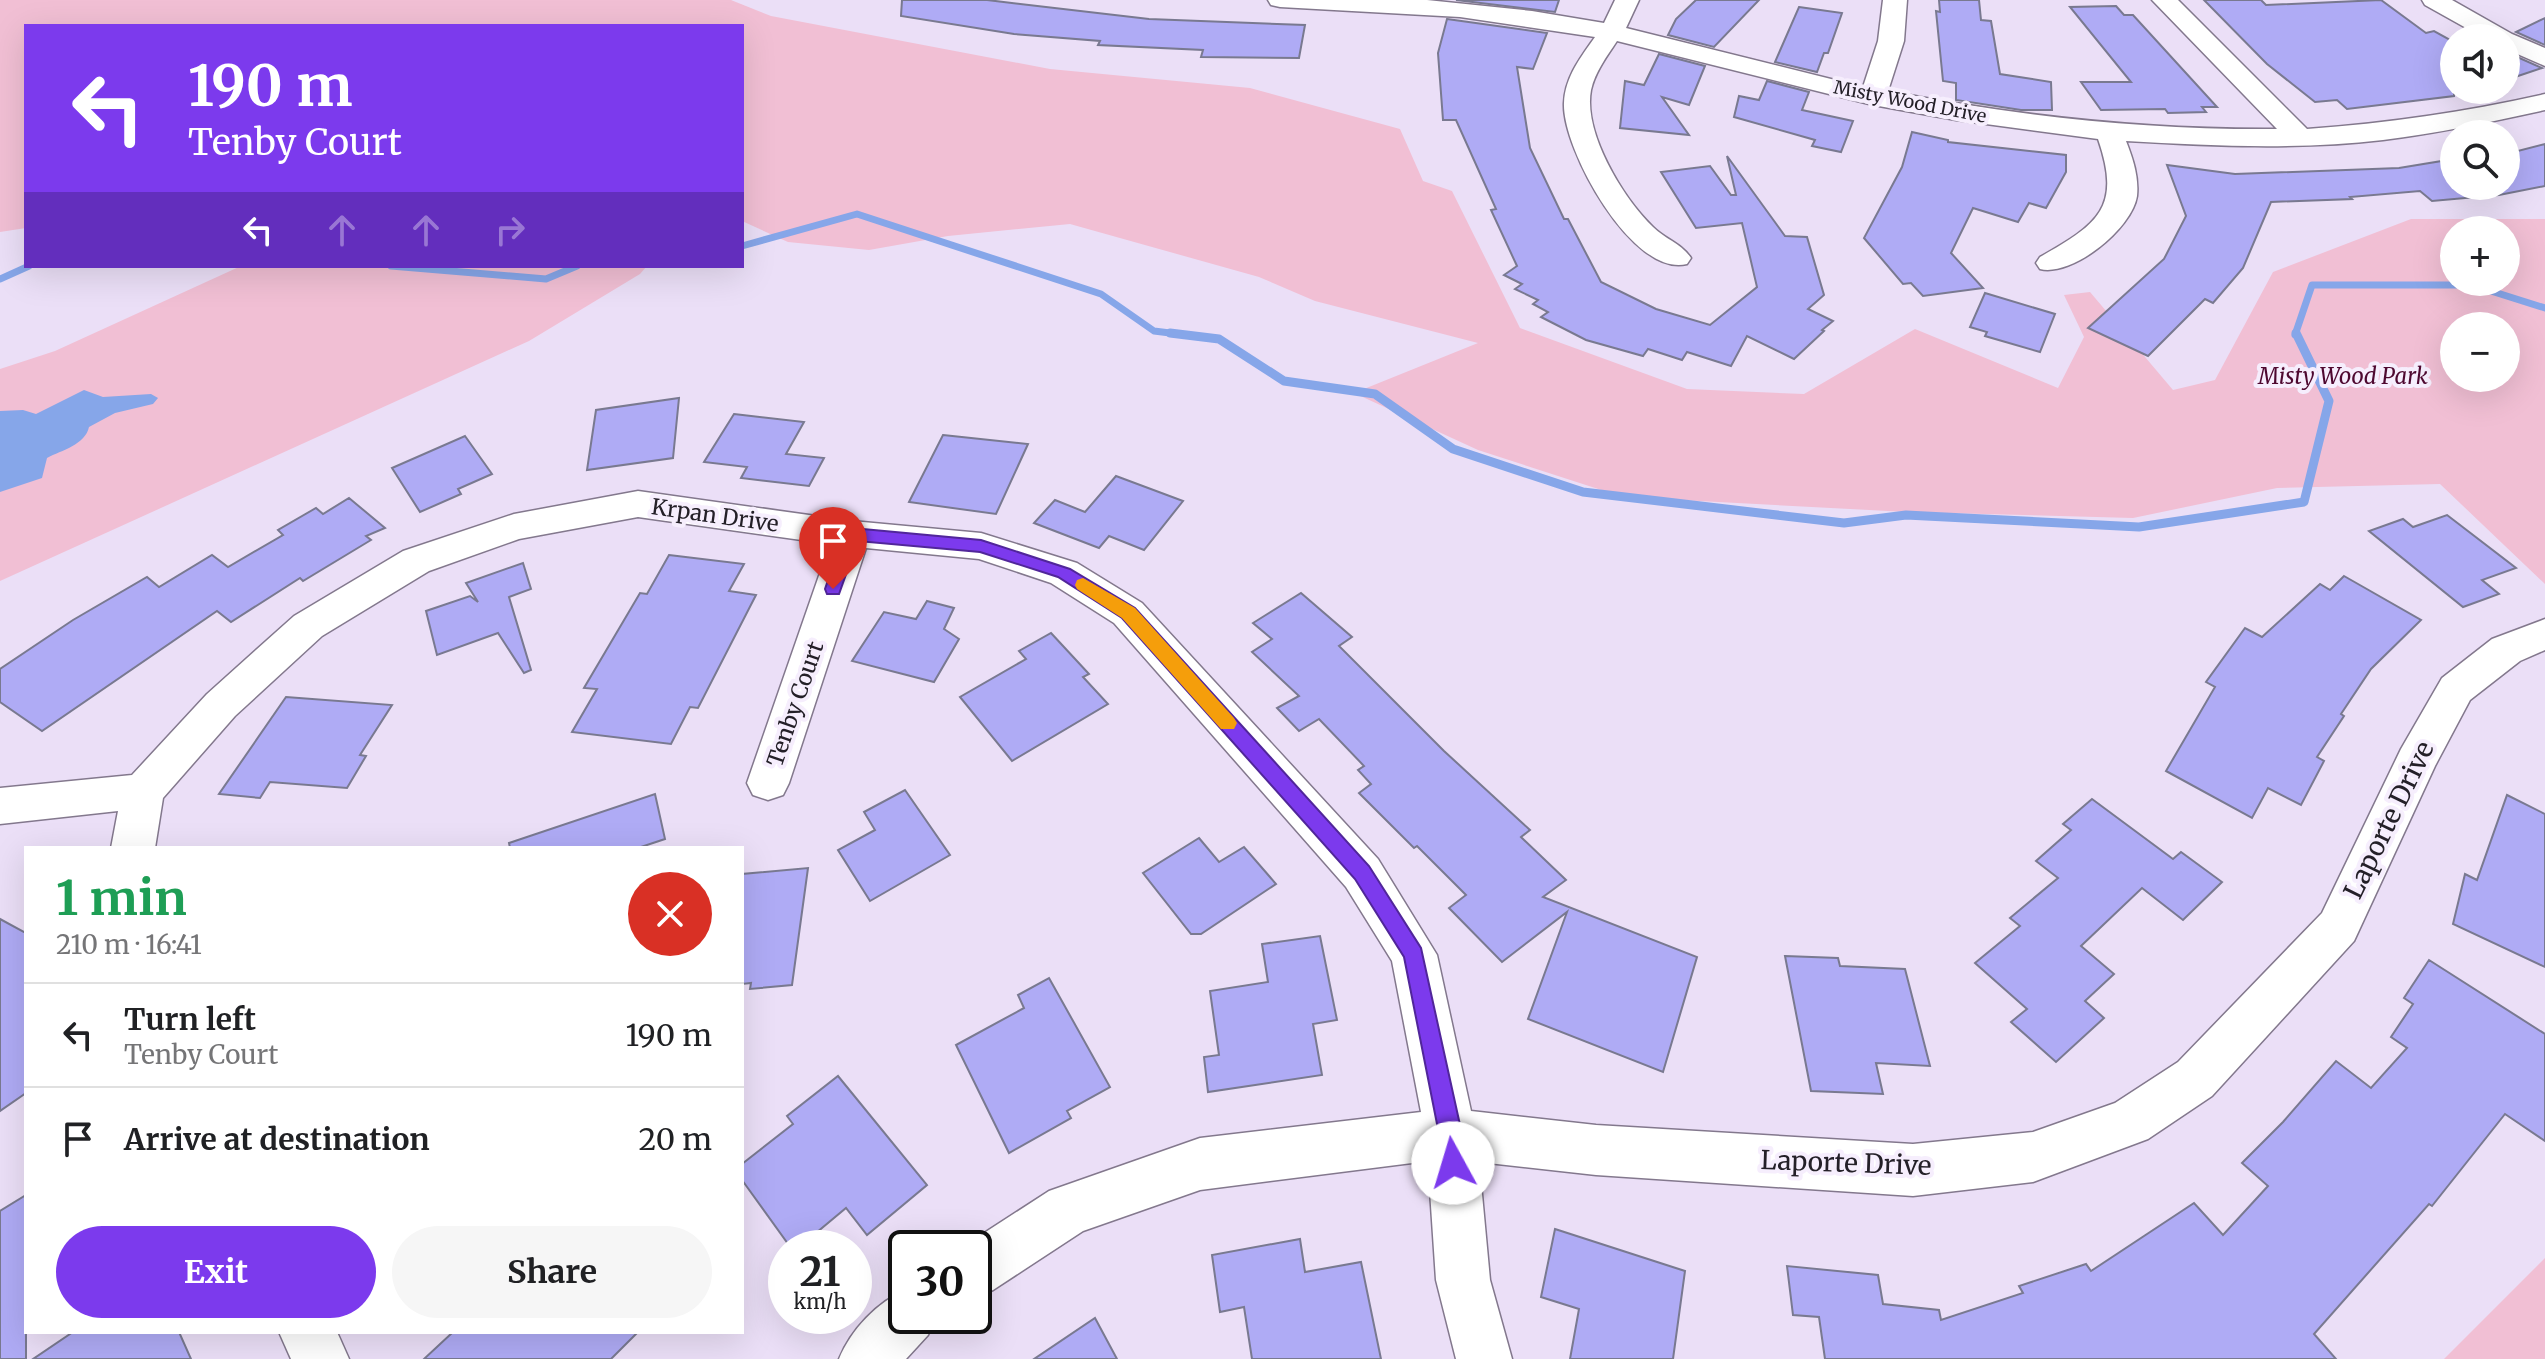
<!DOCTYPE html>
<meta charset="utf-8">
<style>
:root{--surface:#fff;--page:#f6f6f6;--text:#202124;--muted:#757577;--line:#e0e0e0;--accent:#7c3aed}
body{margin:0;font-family:Merriweather,serif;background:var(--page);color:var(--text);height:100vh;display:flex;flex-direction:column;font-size:30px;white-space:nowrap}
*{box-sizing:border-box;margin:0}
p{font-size:26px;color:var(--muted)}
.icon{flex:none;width:44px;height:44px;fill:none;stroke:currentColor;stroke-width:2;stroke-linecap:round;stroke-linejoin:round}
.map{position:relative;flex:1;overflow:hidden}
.panel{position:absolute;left:24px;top:846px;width:720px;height:488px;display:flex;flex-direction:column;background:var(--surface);border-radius:0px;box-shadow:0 8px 32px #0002}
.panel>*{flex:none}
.hud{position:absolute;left:24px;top:24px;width:720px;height:244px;border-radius:0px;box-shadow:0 8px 32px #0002;background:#7c3aed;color:#fff;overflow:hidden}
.buttons{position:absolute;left:2440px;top:24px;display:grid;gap:16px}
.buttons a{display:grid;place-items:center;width:80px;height:80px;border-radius:50%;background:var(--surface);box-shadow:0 8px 32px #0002;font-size:40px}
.speed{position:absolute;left:768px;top:1230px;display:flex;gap:16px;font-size:40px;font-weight:700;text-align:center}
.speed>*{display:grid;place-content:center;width:104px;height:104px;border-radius:50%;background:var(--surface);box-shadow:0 8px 32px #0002;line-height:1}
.speed small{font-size:20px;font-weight:400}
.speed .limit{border:4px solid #111;border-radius:12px;background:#fff;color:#111}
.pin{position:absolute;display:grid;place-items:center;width:68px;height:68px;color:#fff;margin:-82px -34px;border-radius:50% 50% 50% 0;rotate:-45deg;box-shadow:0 0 8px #0007}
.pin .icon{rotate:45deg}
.me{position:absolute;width:88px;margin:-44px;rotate:354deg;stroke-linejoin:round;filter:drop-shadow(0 0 6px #0008)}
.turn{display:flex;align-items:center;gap:28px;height:168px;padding:0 32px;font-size:36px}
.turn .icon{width:104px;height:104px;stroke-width:2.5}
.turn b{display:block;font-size:56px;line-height:68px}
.lanes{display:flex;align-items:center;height:76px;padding:0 32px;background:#0003;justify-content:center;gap:40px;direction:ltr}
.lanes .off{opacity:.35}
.round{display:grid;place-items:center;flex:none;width:84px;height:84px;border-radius:42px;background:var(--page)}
.headline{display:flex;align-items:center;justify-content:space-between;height:136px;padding:0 32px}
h1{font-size:48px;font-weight:700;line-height:60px;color:#1e9e55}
.primary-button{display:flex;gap:16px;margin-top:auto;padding:16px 32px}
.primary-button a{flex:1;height:92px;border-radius:48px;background:var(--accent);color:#fff;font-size:32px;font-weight:700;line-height:92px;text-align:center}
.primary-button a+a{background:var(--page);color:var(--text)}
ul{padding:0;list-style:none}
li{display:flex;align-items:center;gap:24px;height:104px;padding:0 32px;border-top:2px solid var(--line)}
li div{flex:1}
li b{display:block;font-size:30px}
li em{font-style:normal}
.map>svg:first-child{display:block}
</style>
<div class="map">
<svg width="2545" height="1359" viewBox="0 0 2545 1359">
<rect width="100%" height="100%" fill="#ebdff7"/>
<g fill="#f1bfd4" fill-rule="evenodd">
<path d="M0,0H731L771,16L1050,69L1250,88L1400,129L1423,181L1452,191L1520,328L1687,389L1804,394L1915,329L2058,388L2084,337L2064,295L2090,292L2173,390L2215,380L2273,272L2411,219H2545V584L2440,484L2277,488L2133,518L1907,512L1623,497L1478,450L1354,393L1478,343L1315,301L1259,277L1070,224L948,236L869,250L788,242L742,221V26H26V228L0,232ZM2454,230H2506V282H2454ZM2454,326H2506V378H2454Z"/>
<path d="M241,266H647L640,274L529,341L0,581V369L55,351Z"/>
<path d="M2545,1258V1359H2444Z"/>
</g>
<path fill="#86a6e9" d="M84,390L103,397L151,394L158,398L153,404L115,413L89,427C85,445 62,450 47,458L42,478L0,492V411L23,410L36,414Z"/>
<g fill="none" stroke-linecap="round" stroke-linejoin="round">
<g stroke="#86a6e9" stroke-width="7">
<path d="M742,246L857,214L1101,294L1154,331L1186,335"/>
<path d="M391,266L546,279L577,266"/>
<path d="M0,279L29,266"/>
<path d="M2295,335L2312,285H2472L2545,308"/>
</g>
<path stroke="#86a6e9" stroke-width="9" d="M1170,333L1219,339L1284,381L1375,394L1453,449L1583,492L1844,523L1906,515L2139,527L2304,502L2329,401L2296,333"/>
</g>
<g fill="#afabf5" stroke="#797990" stroke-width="2">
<path d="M902,0H987L1149,19L1305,25L1299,58L1201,57L1203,50L1098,45L1100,41L1014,34L901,16Z"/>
<path d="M1456,0H1559L1555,12Z"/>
<path d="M1696,0H1759L1714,47L1668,35L1676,19Z"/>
<path d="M1939,0H1979L1981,20L1991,21L2000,74L2051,82L2052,110H2021L1956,100V83L1943,81L1936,11L1940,12Z"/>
<path d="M2204,0H2261L2266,5L2381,0L2426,33L2434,31L2454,42V96L2347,109L2337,100L2315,102L2267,64Z"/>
<path d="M2116,6L2124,15H2133L2217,107H2202L2206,112L2168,113L2165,109L2101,110L2081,82H2131L2070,7Z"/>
<path d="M1799,7L1842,13L1828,53H1824L1817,72L1775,62Z"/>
<path d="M2545,18V45L2516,32Z"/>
<path d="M1447,19L1547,33L1533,69L1517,67L1530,148L1564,219H1568L1601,282L1656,309L1710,325L1757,287L1742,223L1696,228L1661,172L1710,166L1731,195H1736L1727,156L1785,236L1807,237L1824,295L1808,309L1833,321L1822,330L1824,331L1794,359L1747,336L1731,366L1687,352L1682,360L1648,349L1643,356L1586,340L1541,317L1548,312L1533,304L1538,300L1515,289L1522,284L1504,275L1517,266L1491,210L1496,209L1456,120H1443L1438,53Z"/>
<path d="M2506,52L2542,68L2506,80Z"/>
<path d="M1659,54L1705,66L1689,105L1662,97L1689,135L1620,128L1625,81L1644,85Z"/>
<path d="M1767,81L1809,92L1802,110L1853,121L1841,152L1812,146L1815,140L1734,117L1739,96L1759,100Z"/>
<path d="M1912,132L1948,140V142L2066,155V172L2046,208L2029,203L2018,222L1973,208L1951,253L1983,288L1923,296L1911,283L1903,284L1864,238L1902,167Z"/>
<path d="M2545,144V186L2499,195L2432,201L2420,191L2350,197L2352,199L2271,202L2243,268L2213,303L2205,299L2148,356L2088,328L2164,259L2186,216L2167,165L2235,174L2399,168L2454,159V186H2506V154Z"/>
<path d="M1985,293L2055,314L2040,352L1985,336L1987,332L1970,327Z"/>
<path d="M679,398L673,458L587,470L596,410Z"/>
<path d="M734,414L804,422L786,454L824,458L809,486L741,478L747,467L704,462Z"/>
<path d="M943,435L1028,444L996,514L909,502Z"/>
<path d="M465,436L492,474L458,489L461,494L420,512L392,468Z"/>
<path d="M1116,476L1183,501L1144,550L1109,536L1099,548L1034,523L1055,500L1085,512Z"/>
<path d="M349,498L385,528L366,536L371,540L303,581L300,578L231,622L217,611L42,731L0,702V669L73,620L147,577L159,587L212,555L228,567L283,535L278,530L316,508L323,514Z"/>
<path d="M2447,515L2516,568L2482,580L2499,594L2463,607L2369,531L2403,519L2413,527Z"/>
<path d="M669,555L744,564L729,591L756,595L698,708L690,707L671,744L572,732L597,689L584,688L640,593L647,594Z"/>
<path d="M523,563L531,589L509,597L531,670L524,673L498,633L437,655L426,611L470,596L478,602L466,583Z"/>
<path d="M2344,576L2421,620L2371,669L2341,714L2344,716L2317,757L2324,761L2301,805L2268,788L2252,818L2166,771L2215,687L2206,682L2245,628L2262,637L2320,584L2330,590Z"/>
<path d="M1301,593L1352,637L1339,646L1444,751L1530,830L1521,837L1566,880L1543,897L1697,957L1663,1072L1528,1019L1567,912L1502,962L1449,908L1466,895L1417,846L1414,848L1359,793L1371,784L1358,770L1364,766L1319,719L1299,731L1277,708L1299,696L1252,652L1272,639L1253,623Z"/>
<path d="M927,601L954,608L944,629L959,639L934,682L852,661L884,612L916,619Z"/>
<path d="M1051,633L1089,674L1083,677L1108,704L1012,761L960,697L1026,659L1019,651Z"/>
<path d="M286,697L392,705L360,755L366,756L347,788L270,782L260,798L219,794Z"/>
<path d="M905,790L950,855L870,901L838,850L875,830L864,812Z"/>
<path d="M655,794L665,839L638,848H510L509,843Z"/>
<path d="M2507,795L2545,814V967L2453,924L2465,874L2477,880Z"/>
<path d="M2092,799L2173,859L2181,852L2222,882L2183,920L2142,888L2081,946L2114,974L2085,1001L2104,1018L2056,1062L2011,1022L2027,1009L1975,963L2020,926L2010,918L2058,878L2036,861L2071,830L2063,824Z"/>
<path d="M1199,838L1219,862L1244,847L1276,884L1201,934H1191L1143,873Z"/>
<path d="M808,868L792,985L750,989L751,983L742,984V874Z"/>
<path d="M0,919L26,933V1093L0,1111Z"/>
<path d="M1320,936L1337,1020L1313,1024L1322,1075L1208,1092L1204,1057L1219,1055L1210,991L1268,982L1262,944Z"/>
<path d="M1785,956L1838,958L1840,966L1905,969L1930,1066L1876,1063L1883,1094L1811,1091Z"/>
<path d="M2429,960L2545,1034V1141L2505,1114L2432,1206L2429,1204L2314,1334L2336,1359H1825L1819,1317L1793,1315L1787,1266L1878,1275L1883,1304L1939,1310L1941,1320L2023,1293L2019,1286L2086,1264L2091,1271L2194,1203L2223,1235L2268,1186L2242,1163L2283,1122L2336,1061L2371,1088L2407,1048L2391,1037L2413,1004L2404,998Z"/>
<path d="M1049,978L1110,1087L1067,1111L1071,1118L1009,1153L956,1045L1024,1008L1018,995Z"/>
<path d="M838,1076L927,1185L867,1235L846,1208L798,1248H791L742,1180V1164L793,1124L787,1116Z"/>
<path d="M26,1195V1359H0V1211Z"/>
<path d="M1555,1229L1685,1271L1673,1359H1570L1579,1309L1541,1297Z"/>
<path d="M1300,1239L1305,1272L1361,1262L1381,1359H1252L1244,1307L1220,1312L1212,1255Z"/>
<path d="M1095,1318L1117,1359H1034Z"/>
<path d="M73,1332H179L191,1359H33Z"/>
<path d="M453,1332H638L611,1359H424Z"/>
</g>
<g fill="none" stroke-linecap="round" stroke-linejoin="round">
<g stroke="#83788d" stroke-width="3">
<g id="minor">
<path d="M1268,0H1427L1532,11L1604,23L1615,0H1639L1626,28L1863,87L1878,41L1883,0H1907L1904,41L1888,91C2017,116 2145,130 2277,129L2152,0H2178L2307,129C2388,123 2466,112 2545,94V110C2491,122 2438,133 2383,140C2298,150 2212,146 2126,141C2133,159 2139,177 2137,196C2132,229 2072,277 2040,269L2036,263L2040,257C2098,224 2122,208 2098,139L1956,120L1873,105L1617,41C1607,56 1595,72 1591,90C1583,133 1623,198 1653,227C1665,239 1682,244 1691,258L1687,264C1633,278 1562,149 1564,103C1565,77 1581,57 1595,37L1460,17L1280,7L1271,5Z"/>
<path d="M2422,0H2452L2512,34L2545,48V66L2506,49V38H2484L2425,5Z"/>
<path d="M638,491L852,521L981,533L1077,563L1142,603L1378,859L1437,955L1471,1111L1596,1125L1913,1144L2033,1132L2115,1103L2178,1062L2322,913L2401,749L2442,678L2492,639L2545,619V650L2520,661L2470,700L2435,766L2354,941L2212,1096L2148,1139L2033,1182L1913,1196L1596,1175L1479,1162L1490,1280L1512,1359H1456L1436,1280L1428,1161L1200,1190L1083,1231L993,1290L974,1298V1248H961L1049,1191L1200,1138L1421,1112L1392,961L1346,887L1114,623L1051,583L979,559L866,548L789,783L783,795L768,800L753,795L747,783L830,544L638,517L519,539L429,571L322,636L235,716L163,798L155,848H111L118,811L0,824V788L132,775L207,694L294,616L403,551L514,514Z"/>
<path d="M906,1290V1316H936L928,1335L906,1359H839C851,1330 877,1302 906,1290Z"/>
<path d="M279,1332H337L349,1359H291Z"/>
</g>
</g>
<use href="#minor" fill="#fff" fill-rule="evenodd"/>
</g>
<path fill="#7c3aed" stroke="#51269a" stroke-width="2" d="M852,528L981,540L1070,569L1135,608L1369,866L1421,948L1462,1134L1465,1163L1461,1172L1453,1175L1445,1172L1439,1134L1404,957L1355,879L1122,618L1058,577L980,552L858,541L839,594H827L825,589L844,534Z"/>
<path fill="#f59e0b" d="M1083,578L1135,608L1234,718L1237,723L1234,729H1221L1122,618L1077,589L1075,585L1077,580Z"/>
<g text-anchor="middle" stroke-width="8" stroke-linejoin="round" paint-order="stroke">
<g font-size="18" fill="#242028" stroke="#f6eefd">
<text transform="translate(1910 102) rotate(11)" y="6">Misty Wood Drive</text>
</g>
<g font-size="22" font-style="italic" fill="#4e0830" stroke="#f6eefd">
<text x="2343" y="384">Misty Wood Park</text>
</g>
<g font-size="22" fill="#242028" stroke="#f6eefd">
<text transform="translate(715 515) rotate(8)" y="8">Krpan Drive</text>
<text transform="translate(795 704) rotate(-71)" y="8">Tenby Court</text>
</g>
<g font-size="26" fill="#242028" stroke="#f6eefd">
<text transform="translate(2389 820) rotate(-64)" y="9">Laporte Drive</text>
<text transform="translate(1846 1163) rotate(2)" y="9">Laporte Drive</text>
</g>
</g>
</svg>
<div class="buttons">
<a><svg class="icon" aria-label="sound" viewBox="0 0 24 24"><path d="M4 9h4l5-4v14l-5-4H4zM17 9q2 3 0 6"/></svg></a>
<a><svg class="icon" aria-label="search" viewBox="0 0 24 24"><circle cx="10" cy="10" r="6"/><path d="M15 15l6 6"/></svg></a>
<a>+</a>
<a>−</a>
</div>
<div class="speed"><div>21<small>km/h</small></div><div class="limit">30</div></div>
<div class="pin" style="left:833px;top:589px;background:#d93025"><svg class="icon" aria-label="arrive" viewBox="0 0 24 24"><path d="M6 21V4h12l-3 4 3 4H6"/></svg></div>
<svg class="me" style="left:1453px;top:1163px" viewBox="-20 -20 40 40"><circle r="19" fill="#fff"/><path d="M0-13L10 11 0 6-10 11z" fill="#7c3aed"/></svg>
<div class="hud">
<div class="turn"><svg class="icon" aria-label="left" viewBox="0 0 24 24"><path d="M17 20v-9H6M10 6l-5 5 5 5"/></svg><div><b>190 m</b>Tenby Court</div></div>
<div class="lanes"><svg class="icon" aria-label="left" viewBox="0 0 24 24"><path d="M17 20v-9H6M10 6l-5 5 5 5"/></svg><svg class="icon off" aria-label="ahead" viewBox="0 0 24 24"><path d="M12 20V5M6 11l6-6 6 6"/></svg><svg class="icon off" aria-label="ahead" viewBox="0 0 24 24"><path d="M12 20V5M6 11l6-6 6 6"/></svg><svg class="icon off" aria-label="right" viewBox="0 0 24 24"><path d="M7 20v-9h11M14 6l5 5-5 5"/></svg></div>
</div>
<section class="panel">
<div class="headline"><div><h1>1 min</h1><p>210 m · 16:41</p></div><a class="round" style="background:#d93025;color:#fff"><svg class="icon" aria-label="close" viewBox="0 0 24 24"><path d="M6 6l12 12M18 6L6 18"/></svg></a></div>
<ul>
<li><svg class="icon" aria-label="left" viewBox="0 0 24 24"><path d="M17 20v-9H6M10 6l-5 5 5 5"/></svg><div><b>Turn left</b><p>Tenby Court</p></div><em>190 m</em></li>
<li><svg class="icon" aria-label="arrive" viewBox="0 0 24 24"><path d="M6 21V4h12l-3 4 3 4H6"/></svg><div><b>Arrive at destination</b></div><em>20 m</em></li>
</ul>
<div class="primary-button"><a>Exit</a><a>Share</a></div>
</section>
</div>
